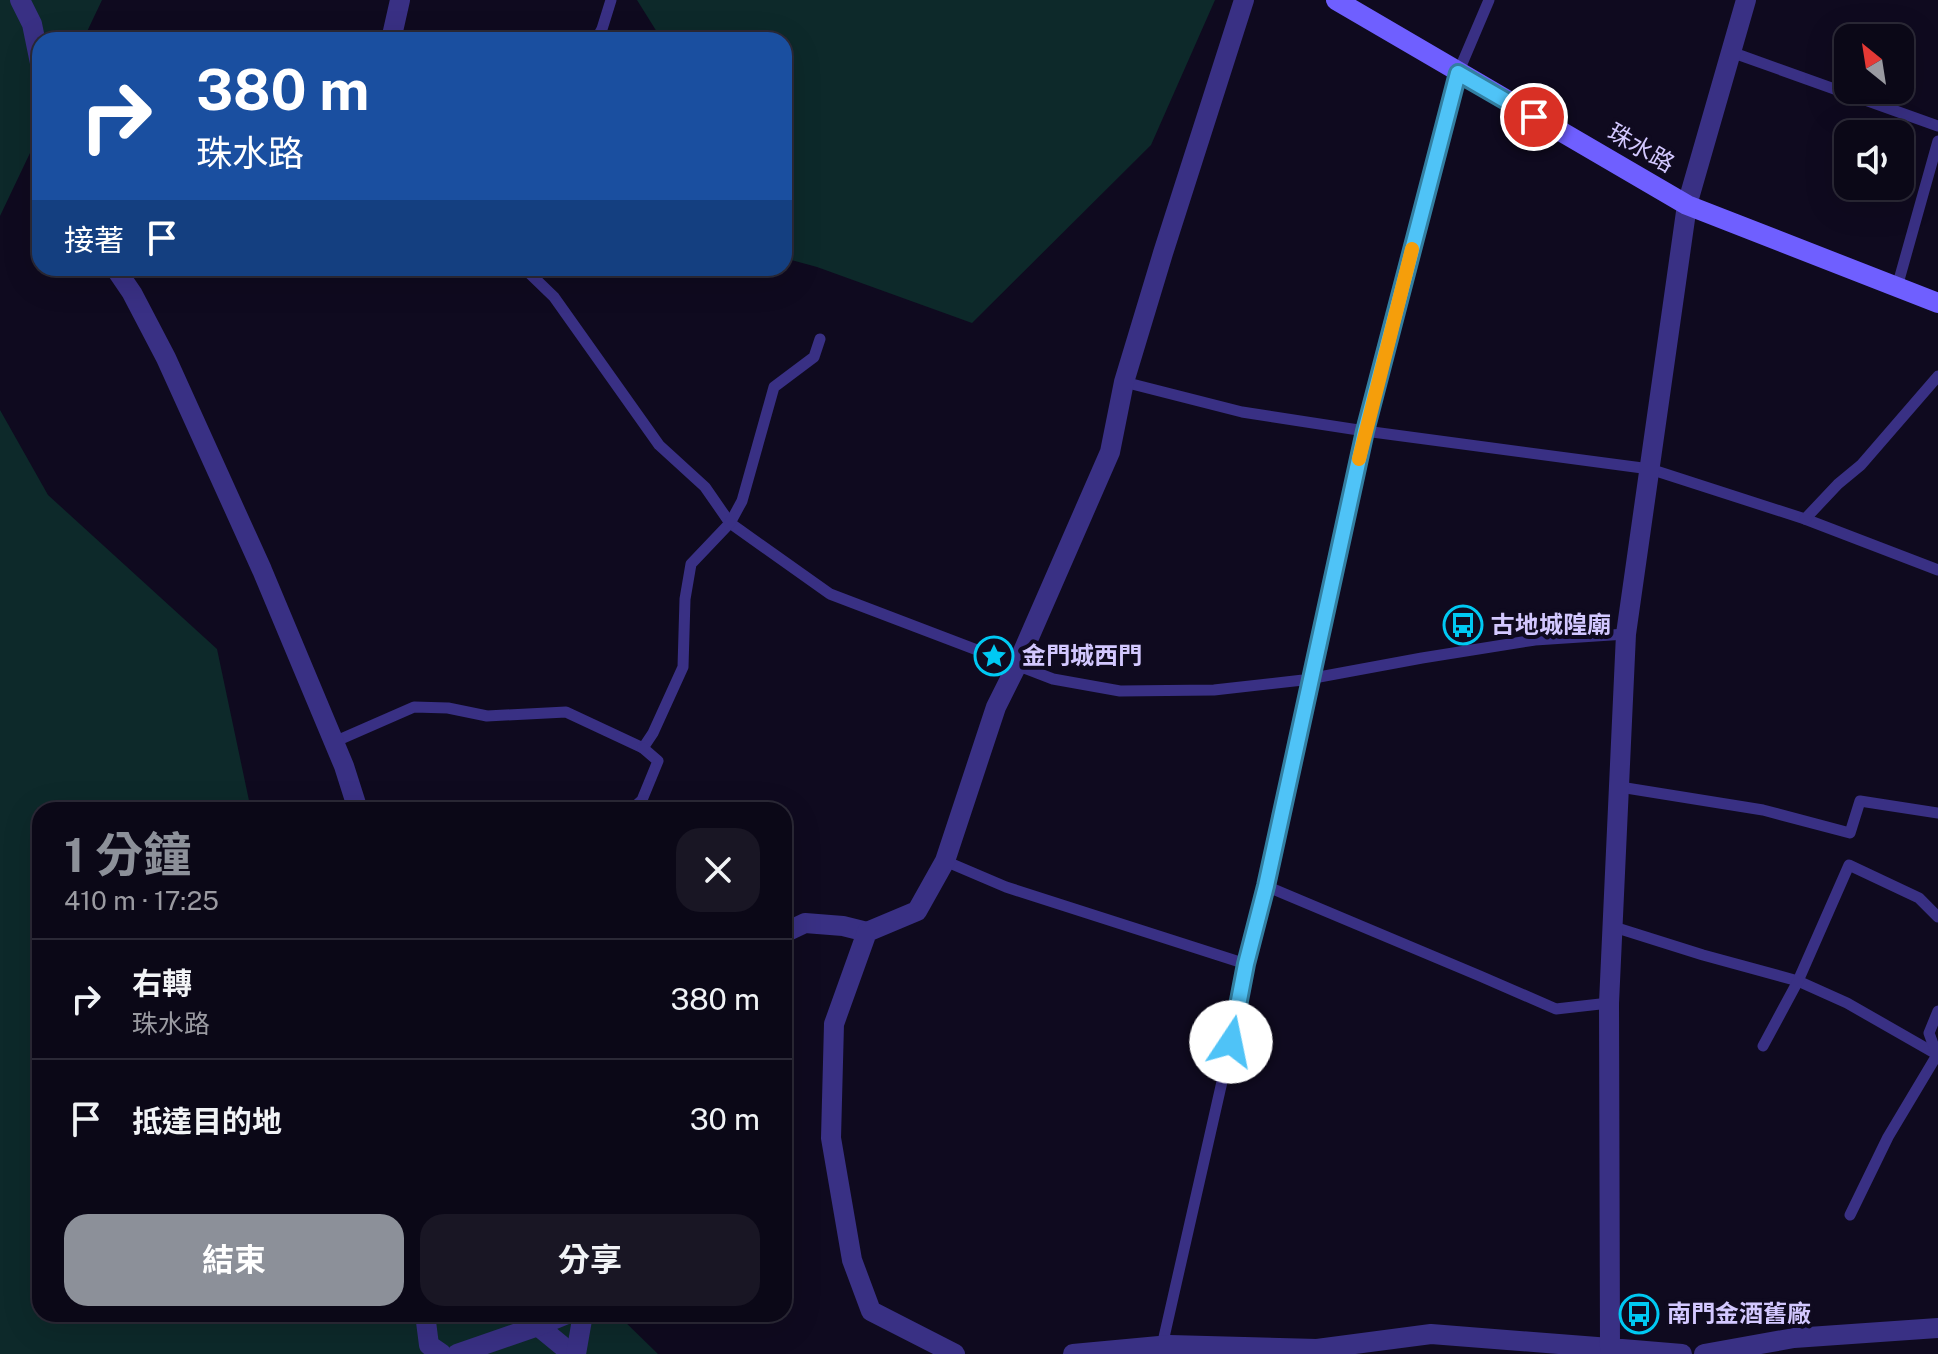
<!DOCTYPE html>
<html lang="zh-TW">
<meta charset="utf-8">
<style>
:root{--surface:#0b0817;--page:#191624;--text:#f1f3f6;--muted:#9a9aa1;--line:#2b2936;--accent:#8c9099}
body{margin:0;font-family:"Public Sans","Noto Sans TC",sans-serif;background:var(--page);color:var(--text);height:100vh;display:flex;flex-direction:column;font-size:30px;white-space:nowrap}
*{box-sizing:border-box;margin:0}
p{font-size:26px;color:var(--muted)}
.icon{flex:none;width:44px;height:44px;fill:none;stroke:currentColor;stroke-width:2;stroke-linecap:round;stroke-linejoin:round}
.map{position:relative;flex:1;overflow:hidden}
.details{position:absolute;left:32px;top:802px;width:760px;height:520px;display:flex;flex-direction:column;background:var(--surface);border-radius:24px;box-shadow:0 8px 32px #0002,0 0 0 2px var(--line)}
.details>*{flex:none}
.top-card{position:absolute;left:32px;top:32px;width:760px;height:244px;border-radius:24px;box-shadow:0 8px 32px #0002,0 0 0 2px var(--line);background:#1a4fa0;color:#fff;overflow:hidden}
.needle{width:52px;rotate:330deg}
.controls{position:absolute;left:1834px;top:24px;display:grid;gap:16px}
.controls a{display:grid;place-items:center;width:80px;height:80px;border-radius:16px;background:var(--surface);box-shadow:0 8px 32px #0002,0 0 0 2px var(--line);font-size:40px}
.pin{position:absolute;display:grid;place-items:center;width:68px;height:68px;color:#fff;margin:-34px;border:4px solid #fff;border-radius:50%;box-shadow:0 2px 8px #0007}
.me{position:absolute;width:88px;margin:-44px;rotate:11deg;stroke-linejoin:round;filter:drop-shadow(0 0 6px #0008)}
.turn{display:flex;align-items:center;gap:28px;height:168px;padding:0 32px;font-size:36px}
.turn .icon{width:104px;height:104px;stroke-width:2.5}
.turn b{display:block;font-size:56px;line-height:68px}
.then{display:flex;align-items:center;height:76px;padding:0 32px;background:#0003;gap:16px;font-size:30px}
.round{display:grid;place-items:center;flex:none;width:84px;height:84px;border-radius:24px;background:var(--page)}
.head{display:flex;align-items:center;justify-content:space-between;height:136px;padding:0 32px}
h1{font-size:48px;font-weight:700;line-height:60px;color:var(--accent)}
.button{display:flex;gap:16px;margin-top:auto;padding:16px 32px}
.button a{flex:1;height:92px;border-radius:24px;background:var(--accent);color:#fff;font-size:32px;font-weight:700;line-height:92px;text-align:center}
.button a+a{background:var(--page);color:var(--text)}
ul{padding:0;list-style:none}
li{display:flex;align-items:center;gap:24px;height:120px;padding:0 32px;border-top:2px solid var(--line)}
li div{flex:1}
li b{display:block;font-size:30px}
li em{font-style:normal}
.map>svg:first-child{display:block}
</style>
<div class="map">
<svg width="1938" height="1354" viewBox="0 0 1938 1354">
<rect width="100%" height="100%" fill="#0f0a1f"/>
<g fill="#0d292a">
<path d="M0,0H102L83,40H40V132L0,216Z"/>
<path d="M637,0H1215L1151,145L972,323L817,267L784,258V40H662Z"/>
<path d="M0,410L48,495L217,649L251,810H40V1314H617L658,1354H0Z"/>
</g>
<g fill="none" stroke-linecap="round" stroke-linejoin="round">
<g stroke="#393084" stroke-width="11">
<path d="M596,40L602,29L611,0"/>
<path d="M1731,52L1938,126"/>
<path d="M524,268L554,297L659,445L705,487L730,523L830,594L1053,679L1120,691L1214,690L1303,680L1422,658L1535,640L1626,634"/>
<path d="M1897,287L1938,141"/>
<path d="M1124,382L1242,412L1365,431L1650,469L1805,519L1938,570"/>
<path d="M1805,519L1838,484L1861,465L1938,376"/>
<path d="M334,742L414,707L448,708L487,716L566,712L643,748L653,733L683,667L685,599L691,564L730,523L742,501L774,387L814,357L820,339"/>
<path d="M1620,787L1763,810L1850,833L1860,801L1938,813"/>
<path d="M631,810L642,800L658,761L643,748"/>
<path d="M945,861L1006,887L1246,964"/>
<path d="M1266,886L1480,976L1556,1009L1609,1003"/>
<path d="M1614,927L1703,955L1798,981L1847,1003L1938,1055"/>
<path d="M1763,1046L1798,981L1849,865L1919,898L1938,917"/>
<path d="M1850,1215L1888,1137L1937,1055L1929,1033L1938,1011"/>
<path d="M1162,1346L1231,1042L1246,964L1266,886L1365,431L1458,73L1489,0"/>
</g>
<g stroke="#393084" stroke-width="20">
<path d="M20,0L32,24L40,63"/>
<path d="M391,40L400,0"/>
<path d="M115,268L132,293L166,358L262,570L344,766L358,810"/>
<path d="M784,933L805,923L843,926L867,932"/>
<path d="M425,1314L429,1345L442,1354"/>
<path d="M538,1326L572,1354"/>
<path d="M457,1354L538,1326L567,1314"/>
<path d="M576,1354L583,1314"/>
<path d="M955,1354L871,1311L852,1260L831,1138L834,1024L867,932L917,911L945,861L996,707L1017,665L1110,452L1124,382L1163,253L1244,0"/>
<path d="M1073,1354L1170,1345L1317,1349L1431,1334L1610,1348"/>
<path d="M1682,1354L1610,1348L1609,1003L1626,634L1687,205L1746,0"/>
<path d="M1704,1354L1794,1338L1938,1328"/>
</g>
<path stroke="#6f5fff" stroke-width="20" d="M1336,0L1687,205L1938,303"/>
</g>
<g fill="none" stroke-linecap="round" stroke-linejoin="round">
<g stroke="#337fa1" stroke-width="20">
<path id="route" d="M1231,1042L1246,964L1266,886L1365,431L1458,73L1534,117"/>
</g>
<use href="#route" stroke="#4fc3f7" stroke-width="14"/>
<path stroke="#f59e0b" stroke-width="14" d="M1359,459L1412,249"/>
</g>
<defs>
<g id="bus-ring" transform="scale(2)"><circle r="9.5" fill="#0f0a1f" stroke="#00c9f3" stroke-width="1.5"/><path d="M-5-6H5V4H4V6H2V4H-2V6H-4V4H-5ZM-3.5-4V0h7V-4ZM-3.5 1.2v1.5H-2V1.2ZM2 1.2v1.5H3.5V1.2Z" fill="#00c9f3"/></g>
<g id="sight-ring" transform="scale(2)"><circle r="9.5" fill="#0f0a1f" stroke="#00c9f3" stroke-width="1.5"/><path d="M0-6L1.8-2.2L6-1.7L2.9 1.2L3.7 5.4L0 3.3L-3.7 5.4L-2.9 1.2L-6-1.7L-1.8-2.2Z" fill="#00c9f3"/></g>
</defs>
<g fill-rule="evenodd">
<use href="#bus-ring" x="1463" y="625"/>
<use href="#sight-ring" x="994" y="656"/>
<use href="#bus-ring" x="1639" y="1314"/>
</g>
<g text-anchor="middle" stroke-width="8" stroke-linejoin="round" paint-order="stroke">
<g font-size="24" fill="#d3c8ff" stroke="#0f0a1f">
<text transform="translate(1641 148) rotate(30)" y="8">珠水路</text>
</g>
<g font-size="24" font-weight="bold" fill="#d3c8ff" stroke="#0f0a1f" text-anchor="start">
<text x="1491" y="633">古地城隍廟</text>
<text x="1022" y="664">金門城西門</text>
<text x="1667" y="1322">南門金酒舊廠</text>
</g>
</g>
</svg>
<div class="controls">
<a><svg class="needle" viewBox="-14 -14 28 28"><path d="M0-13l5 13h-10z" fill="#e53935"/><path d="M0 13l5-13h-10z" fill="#9a9aa1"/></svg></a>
<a><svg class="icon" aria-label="sound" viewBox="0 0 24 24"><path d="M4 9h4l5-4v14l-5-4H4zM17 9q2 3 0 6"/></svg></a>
</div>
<div class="pin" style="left:1534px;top:117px;background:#d93025"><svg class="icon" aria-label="arrive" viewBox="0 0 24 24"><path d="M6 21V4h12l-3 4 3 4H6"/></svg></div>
<svg class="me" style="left:1231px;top:1042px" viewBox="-20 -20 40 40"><circle r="19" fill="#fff"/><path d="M0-13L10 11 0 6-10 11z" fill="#4fc3f7"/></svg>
<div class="top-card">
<div class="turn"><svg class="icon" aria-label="right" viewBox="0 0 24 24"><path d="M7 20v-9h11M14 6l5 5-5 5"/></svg><div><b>380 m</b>珠水路</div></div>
<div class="then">接著<svg class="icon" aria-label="arrive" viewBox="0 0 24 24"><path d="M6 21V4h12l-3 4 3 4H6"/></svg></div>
</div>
<section class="details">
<div class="head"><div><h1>1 分鐘</h1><p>410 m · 17:25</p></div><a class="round"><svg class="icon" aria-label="close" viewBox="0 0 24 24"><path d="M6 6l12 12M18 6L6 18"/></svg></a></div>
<ul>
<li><svg class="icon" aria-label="right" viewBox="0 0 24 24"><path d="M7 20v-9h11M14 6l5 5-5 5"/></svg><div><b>右轉</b><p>珠水路</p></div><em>380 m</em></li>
<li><svg class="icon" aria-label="arrive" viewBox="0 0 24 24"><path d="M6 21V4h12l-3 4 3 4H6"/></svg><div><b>抵達目的地</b></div><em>30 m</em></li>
</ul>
<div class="button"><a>結束</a><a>分享</a></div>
</section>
</div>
